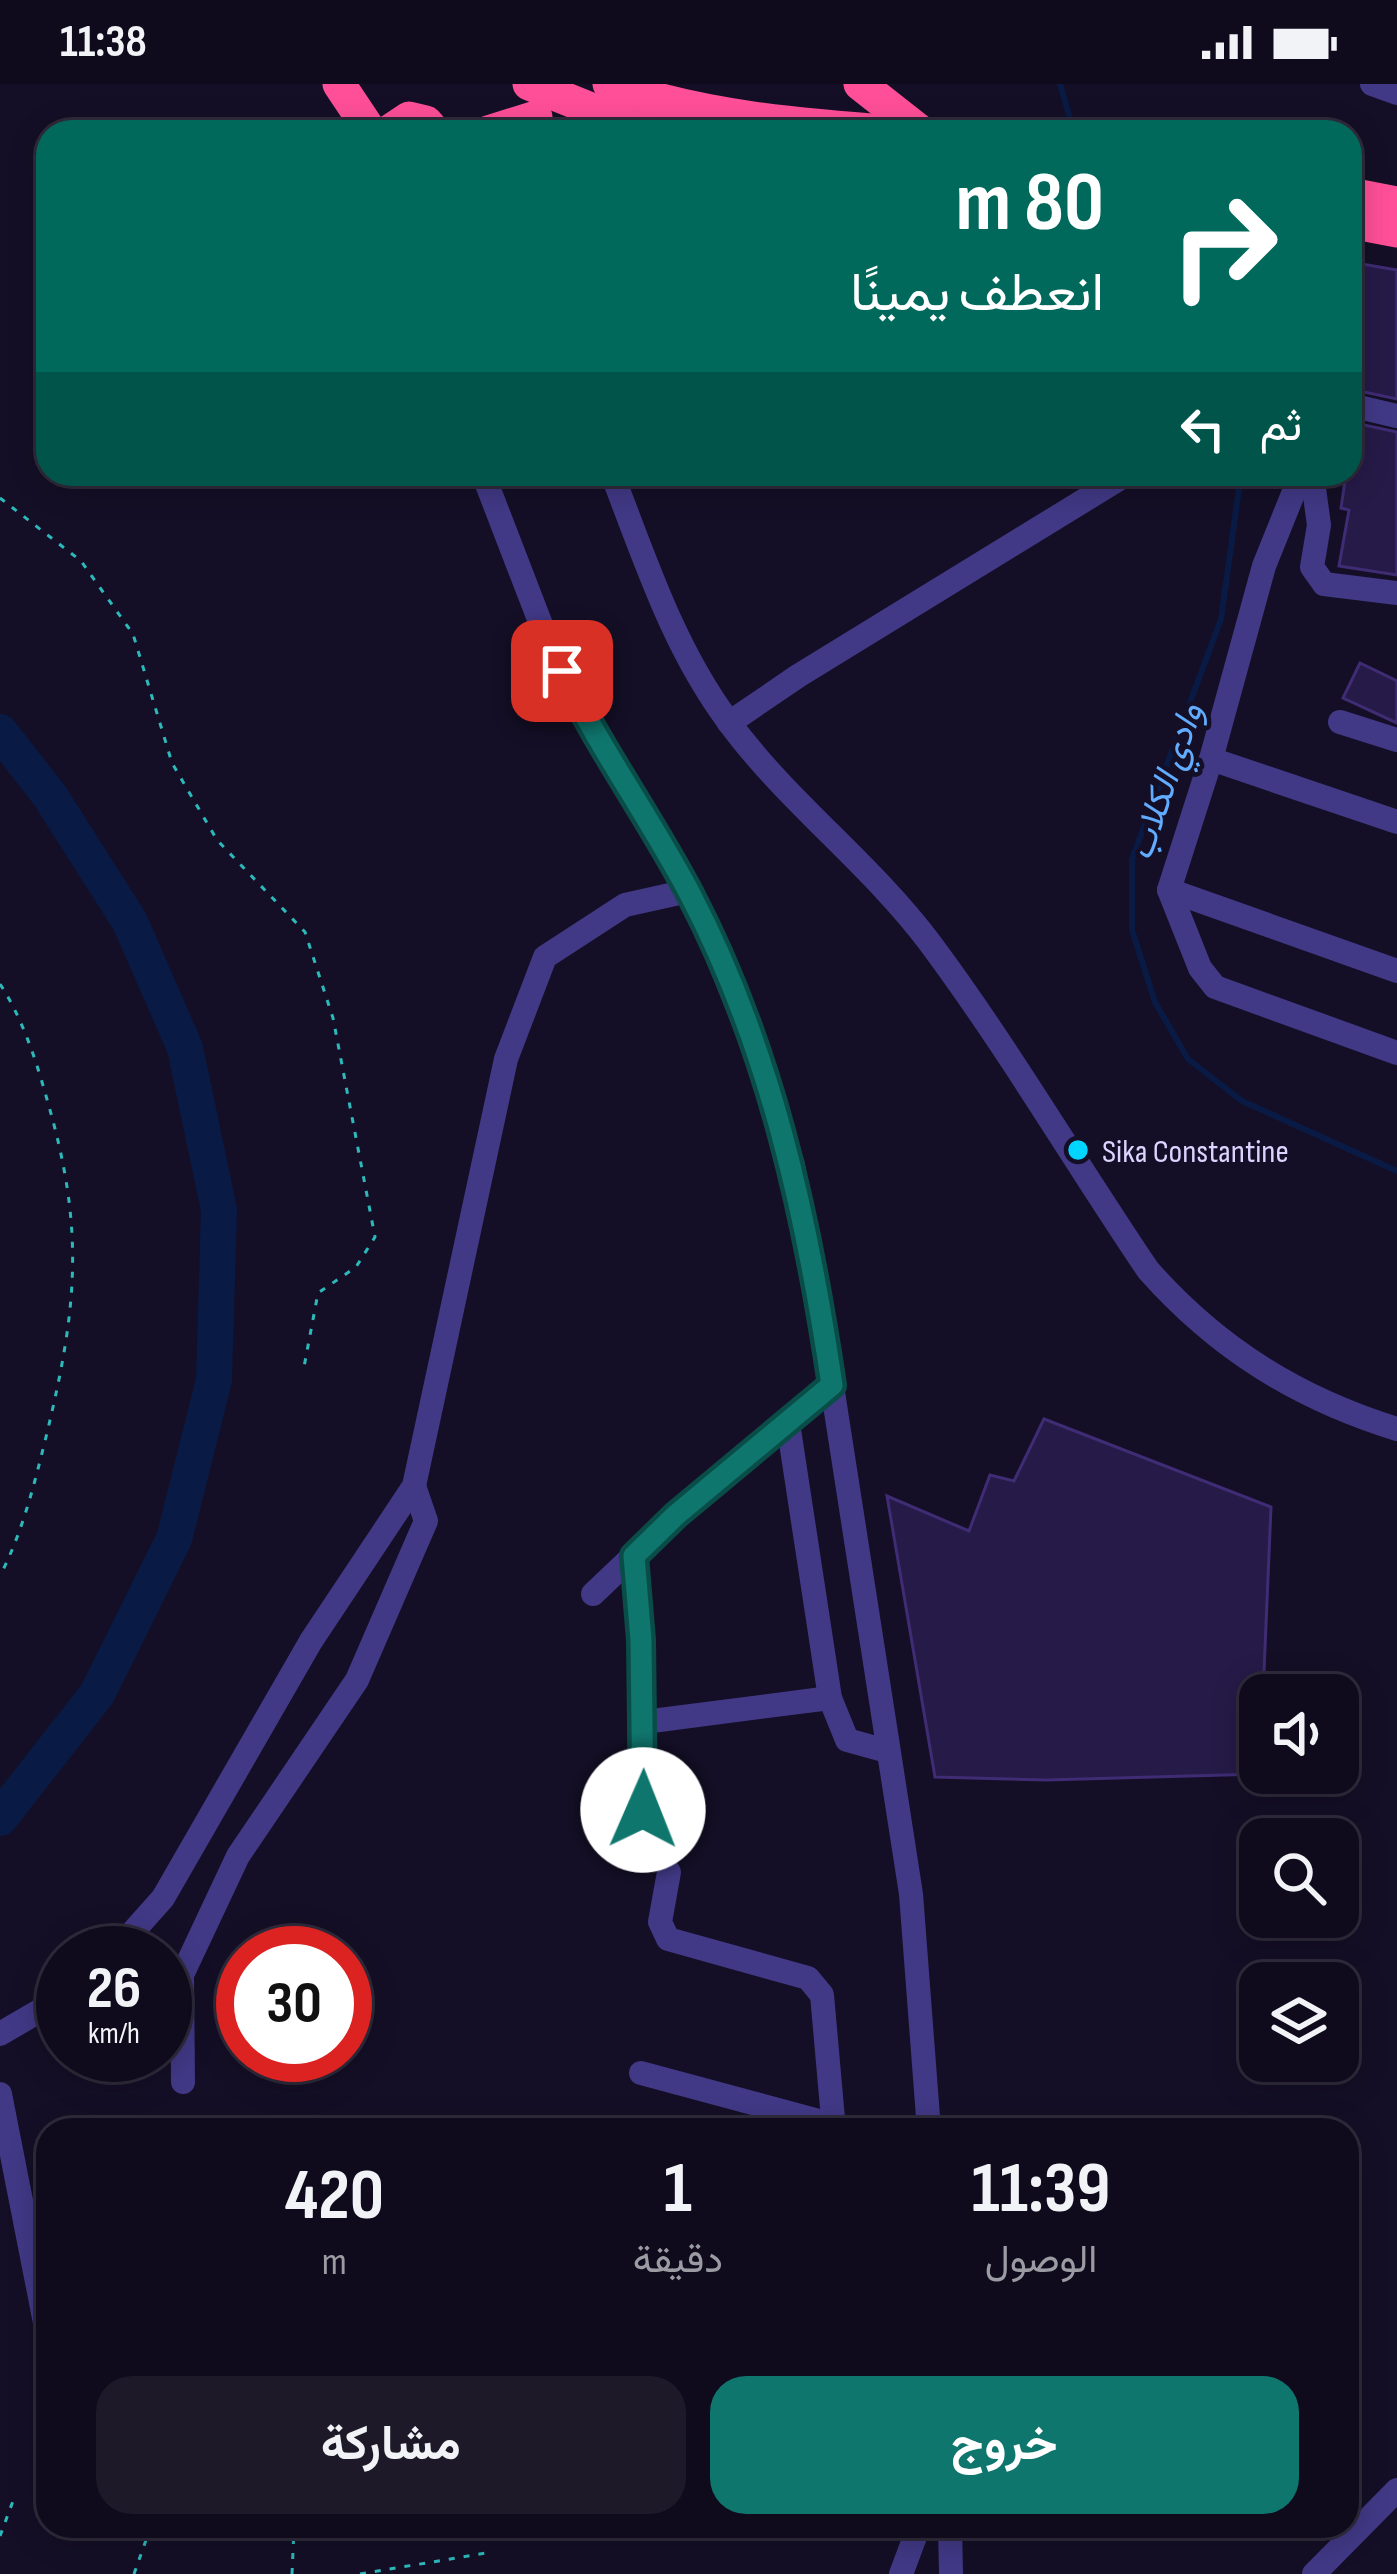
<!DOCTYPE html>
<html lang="ar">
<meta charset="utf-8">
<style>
:root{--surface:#0f0b1c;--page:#1d1929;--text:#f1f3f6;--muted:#9b9ba3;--line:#2f2b3b;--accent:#0f766e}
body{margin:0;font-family:"Sofia Sans Condensed",Vazirmatn,sans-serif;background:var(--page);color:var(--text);direction:rtl;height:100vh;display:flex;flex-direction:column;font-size:45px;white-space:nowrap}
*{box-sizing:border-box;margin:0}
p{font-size:39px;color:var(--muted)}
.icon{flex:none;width:66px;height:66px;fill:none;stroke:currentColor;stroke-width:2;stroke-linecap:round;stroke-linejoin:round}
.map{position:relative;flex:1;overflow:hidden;direction:ltr}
.details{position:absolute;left:36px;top:2034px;width:1323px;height:420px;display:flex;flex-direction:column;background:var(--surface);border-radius:36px;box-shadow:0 6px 30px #0003,0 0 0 3px var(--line);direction:rtl}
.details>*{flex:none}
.banner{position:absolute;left:36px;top:36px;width:1326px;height:366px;border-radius:36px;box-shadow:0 6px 30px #0003,0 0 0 3px var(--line);direction:rtl;background:#00695c;color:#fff;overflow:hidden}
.fabs{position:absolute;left:1239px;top:1590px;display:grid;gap:24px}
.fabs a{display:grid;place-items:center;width:120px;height:120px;border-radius:24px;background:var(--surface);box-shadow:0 6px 30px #0003,0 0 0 3px var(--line);font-size:60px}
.speed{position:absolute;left:36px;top:1842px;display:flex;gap:24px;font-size:60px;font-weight:700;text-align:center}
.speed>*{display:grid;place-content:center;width:156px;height:156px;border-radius:50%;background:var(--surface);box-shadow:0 6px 30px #0003,0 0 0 3px var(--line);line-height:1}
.speed small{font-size:30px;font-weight:400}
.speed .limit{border:18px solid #d22;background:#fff;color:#111}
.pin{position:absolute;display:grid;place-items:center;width:102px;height:102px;color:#fff;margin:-51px;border-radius:24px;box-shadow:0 6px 18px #0006}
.me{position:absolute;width:132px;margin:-66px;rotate:1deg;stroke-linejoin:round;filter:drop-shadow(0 0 9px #0008)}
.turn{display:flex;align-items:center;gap:42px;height:252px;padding:0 60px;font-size:54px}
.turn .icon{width:156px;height:156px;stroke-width:2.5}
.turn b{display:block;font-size:84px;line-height:102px}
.then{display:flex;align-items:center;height:114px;padding:0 60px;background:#0003;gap:24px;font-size:45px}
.eta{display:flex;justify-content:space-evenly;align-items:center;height:204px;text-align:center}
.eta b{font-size:72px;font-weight:700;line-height:84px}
.primary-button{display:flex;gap:24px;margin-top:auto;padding:24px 60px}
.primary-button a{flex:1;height:138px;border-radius:36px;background:var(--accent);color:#fff;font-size:48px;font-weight:700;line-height:138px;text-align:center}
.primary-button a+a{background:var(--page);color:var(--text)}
.status{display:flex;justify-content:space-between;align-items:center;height:84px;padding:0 60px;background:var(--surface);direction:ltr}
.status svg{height:33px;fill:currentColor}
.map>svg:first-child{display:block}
</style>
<div class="status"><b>11:38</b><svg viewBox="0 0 49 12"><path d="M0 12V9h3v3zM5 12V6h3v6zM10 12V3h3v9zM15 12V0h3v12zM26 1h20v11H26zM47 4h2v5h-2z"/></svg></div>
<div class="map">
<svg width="1397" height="2490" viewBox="0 0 1397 2490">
<rect width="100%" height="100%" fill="#140f26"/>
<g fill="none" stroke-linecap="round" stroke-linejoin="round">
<g stroke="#091b45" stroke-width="6">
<path d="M1060,0L1074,48"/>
<path d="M1241,390L1221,535L1132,775V846L1155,918L1188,975L1242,1017L1397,1087"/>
</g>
<path stroke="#091b45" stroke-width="36" d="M0,648L50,712L130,838L185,964L219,1126L214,1296L174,1455L97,1610L0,1734"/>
</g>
<g fill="#261a48" stroke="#3f2c74" stroke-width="3">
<path d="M1350,178L1397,186V315L1350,305V253L1360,228L1350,212Z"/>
<path d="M1350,338L1397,348V491L1339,482L1349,426L1341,424L1346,390H1350Z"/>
<path d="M1360,579L1397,597V639L1343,614Z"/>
<path d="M1044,1335L1271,1423L1263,1611H1260V1690L1046,1696L935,1693L887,1412L969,1447L990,1391L1014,1397Z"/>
</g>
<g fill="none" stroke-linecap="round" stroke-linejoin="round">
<g stroke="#2db9ba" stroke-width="3" stroke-dasharray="6 9" stroke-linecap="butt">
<path d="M0,414L81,477L133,550L172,679L217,756L305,848L333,934L375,1153L356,1183L318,1209L304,1283"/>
<path d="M0,900C23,935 37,979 48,1019C85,1147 77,1225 46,1353C34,1401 23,1447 0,1492"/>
<path d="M0,2452L13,2417"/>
<path d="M134,2490L151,2442"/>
<path d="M292,2490L294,2445"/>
<path d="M360,2490L486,2469"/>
</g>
<g stroke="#413986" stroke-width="24">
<path d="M1372,0L1397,9"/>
<path d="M1350,321L1397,332"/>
<path d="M483,390L547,556L593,650L688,807L708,849L761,982L793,1081L830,1289L911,1810L929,2046"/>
<path d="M612,390C645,475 673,563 728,637C787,718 870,779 930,859C1008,964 1075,1078 1148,1186C1217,1264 1297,1314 1397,1345"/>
<path d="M1301,390L1264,482L1211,675L1169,806L1200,884L1215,903L1397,969"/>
<path d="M1312,390L1319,441L1312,483L1324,500L1397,509"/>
<path d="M1340,638L1397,656"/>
<path d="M729,639L798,592L1127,390"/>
<path d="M1211,675L1397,738"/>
<path d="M1169,806L1397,887"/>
<path d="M788,1339L830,1614L847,1656L887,1667"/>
<path d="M634,1472L641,1556L643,1726"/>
<path d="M593,1510L676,1431L832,1301"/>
<path d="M644,1638L830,1614"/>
<path d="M669,1788L660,1838L668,1855L808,1894L822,1911L834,2046"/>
<path d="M114,1869L163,1814L311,1557L414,1402L506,975L545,873L625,821L688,807"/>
<path d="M0,1950L63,1913"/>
<path d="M641,1989L834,2041"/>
<path d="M183,1998L182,1891L238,1772L357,1596L426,1437L414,1402"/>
<path d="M0,2010L48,2254"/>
<path d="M443,2043L454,2046"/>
<path d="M950,2442L951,2490"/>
<path d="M901,2490L919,2442"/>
<path d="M1314,2490L1397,2406"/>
</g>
<g stroke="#ff4f98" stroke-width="33">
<path d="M339,0L371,48"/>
<path d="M529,0L611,33L672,48"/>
<path d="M609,0C701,33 802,41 898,48"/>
<path d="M860,0L921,48"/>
<path d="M388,48L409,34L426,38L435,48"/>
<path d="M488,48L536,33"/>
<path d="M1350,110L1397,119"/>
<path d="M1350,138L1397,147"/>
</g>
</g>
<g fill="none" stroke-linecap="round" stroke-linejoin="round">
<g stroke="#0a4d48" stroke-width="30">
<path id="route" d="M562,587C600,665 650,734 690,810C770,963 807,1132 832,1301L676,1431L634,1472L641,1556L643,1726"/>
</g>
<use href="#route" stroke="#0f766e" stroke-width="21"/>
</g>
<circle fill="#00d5ff" stroke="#140f26" stroke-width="4.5" cx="1078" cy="1066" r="12"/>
<g text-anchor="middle" stroke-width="9" stroke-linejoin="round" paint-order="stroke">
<g font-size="33" fill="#dcd4ff" stroke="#140f26" text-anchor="start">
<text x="1102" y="1078">Sika Constantine</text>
</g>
<g font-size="36" font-style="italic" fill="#62acff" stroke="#140f26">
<text transform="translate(1164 697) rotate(-71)" y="13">وادي الكلاب</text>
</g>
</g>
</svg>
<div class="fabs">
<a><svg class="icon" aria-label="sound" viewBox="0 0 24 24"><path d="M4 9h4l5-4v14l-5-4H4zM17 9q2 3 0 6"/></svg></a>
<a><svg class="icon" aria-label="search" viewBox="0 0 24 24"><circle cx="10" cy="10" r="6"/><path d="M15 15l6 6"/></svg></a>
<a><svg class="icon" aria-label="layers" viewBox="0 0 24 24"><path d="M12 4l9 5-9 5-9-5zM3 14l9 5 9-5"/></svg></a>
</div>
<div class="speed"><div>26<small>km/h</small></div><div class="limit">30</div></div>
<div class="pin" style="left:562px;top:587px;background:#d93025"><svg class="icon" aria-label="arrive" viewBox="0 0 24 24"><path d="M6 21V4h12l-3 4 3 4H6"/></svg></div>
<svg class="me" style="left:643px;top:1726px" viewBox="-20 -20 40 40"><circle r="19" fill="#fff"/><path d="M0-13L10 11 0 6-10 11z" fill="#0f766e"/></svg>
<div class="banner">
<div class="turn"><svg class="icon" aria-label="right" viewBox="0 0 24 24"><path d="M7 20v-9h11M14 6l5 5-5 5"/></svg><div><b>80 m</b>انعطف يمينًا</div></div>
<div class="then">ثم<svg class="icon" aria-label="left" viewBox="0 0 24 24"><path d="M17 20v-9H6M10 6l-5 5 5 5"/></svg></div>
</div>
<section class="details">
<div class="eta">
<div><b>11:39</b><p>الوصول</p></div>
<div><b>1</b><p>دقيقة</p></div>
<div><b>420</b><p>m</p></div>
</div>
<div class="primary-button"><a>خروج</a><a>مشاركة</a></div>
</section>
</div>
